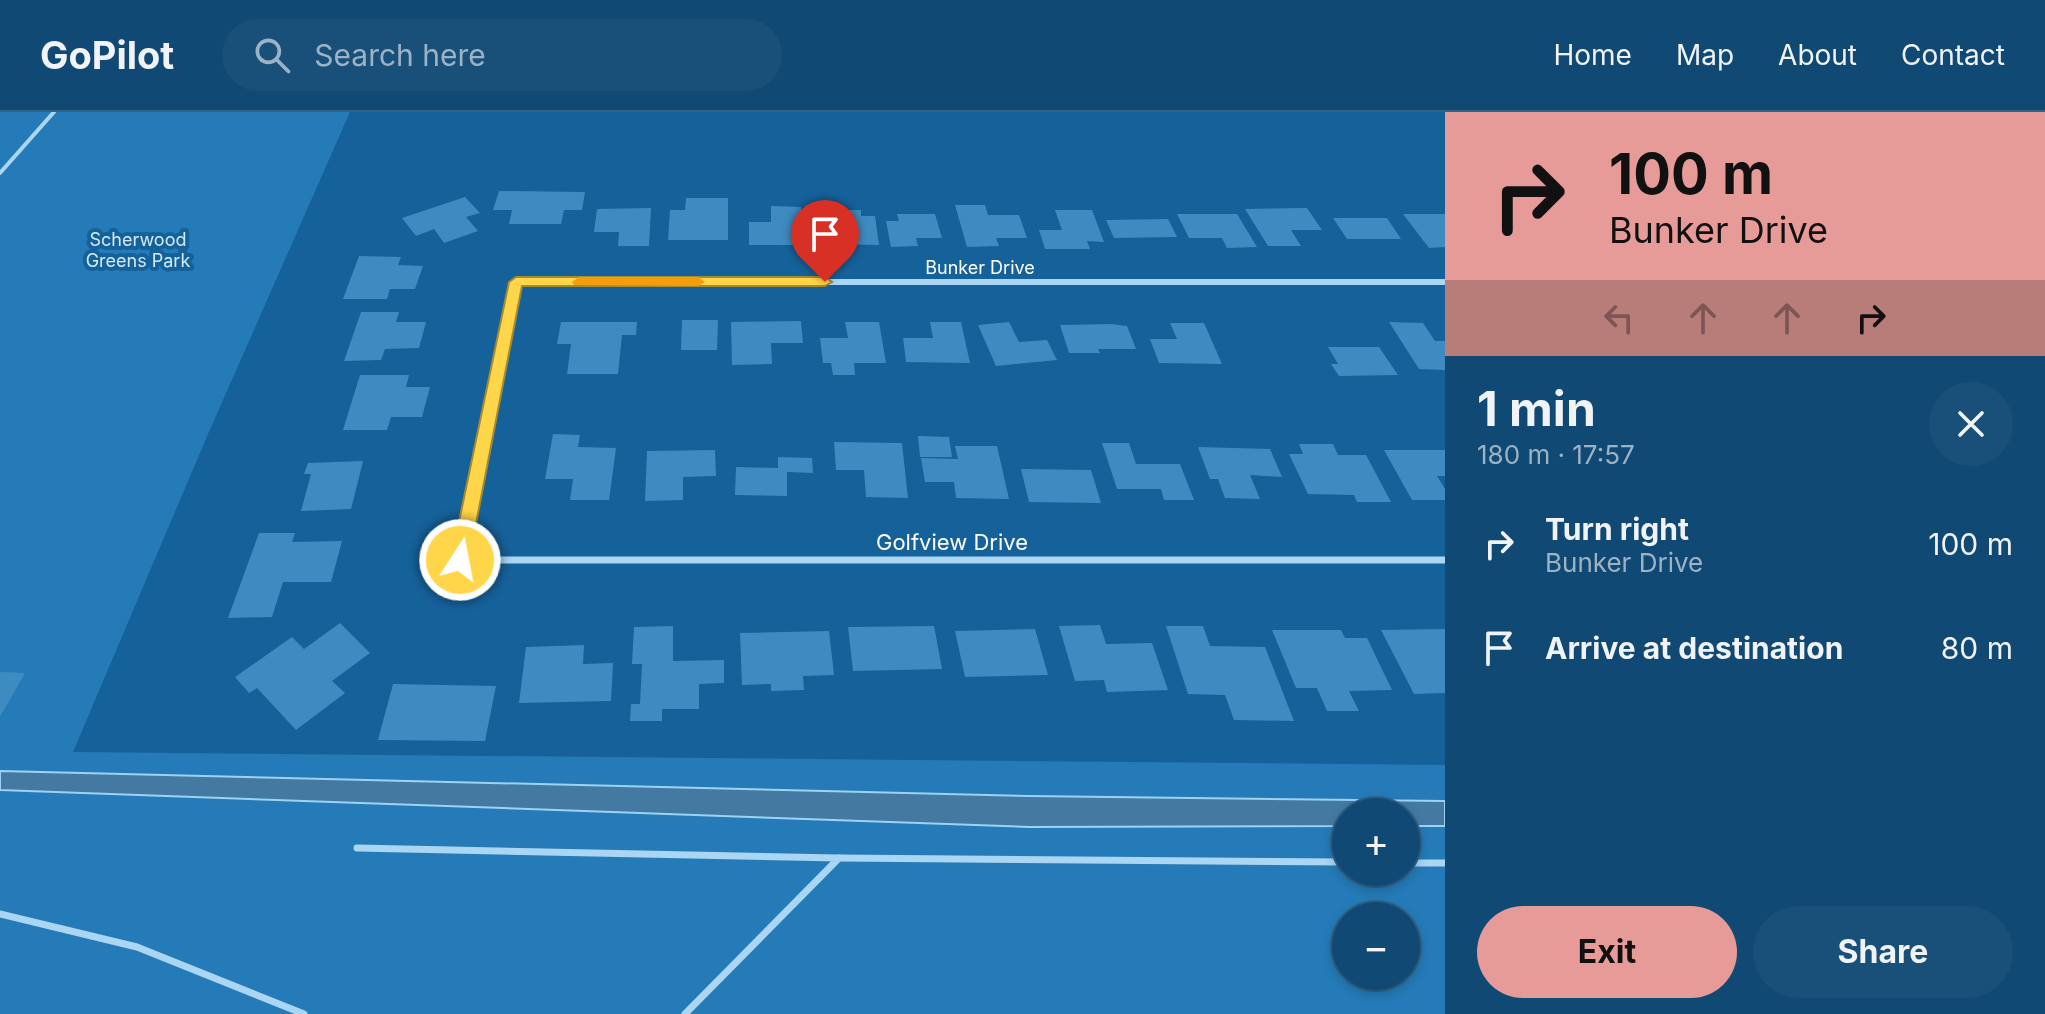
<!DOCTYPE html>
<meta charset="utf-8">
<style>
:root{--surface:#104974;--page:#195079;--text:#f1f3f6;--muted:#9cb2c5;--line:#306186;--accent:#e69b98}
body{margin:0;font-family:Inter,sans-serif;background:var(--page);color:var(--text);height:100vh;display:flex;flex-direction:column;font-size:30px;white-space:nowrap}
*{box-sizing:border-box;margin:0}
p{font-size:26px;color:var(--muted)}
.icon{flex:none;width:44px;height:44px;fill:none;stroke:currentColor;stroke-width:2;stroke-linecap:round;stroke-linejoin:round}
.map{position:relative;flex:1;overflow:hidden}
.details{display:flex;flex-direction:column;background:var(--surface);width:600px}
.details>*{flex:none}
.guide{background:#e69b98;color:#111;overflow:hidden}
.tools{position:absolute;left:1332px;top:686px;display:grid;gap:16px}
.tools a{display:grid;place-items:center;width:88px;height:88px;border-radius:50%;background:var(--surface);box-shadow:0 4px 12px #0003,0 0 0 2px var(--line);font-size:40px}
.pin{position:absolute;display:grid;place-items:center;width:68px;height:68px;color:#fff;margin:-82px -34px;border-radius:50% 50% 50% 0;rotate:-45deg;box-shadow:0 0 8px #0007}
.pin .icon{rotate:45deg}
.me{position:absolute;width:88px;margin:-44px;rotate:11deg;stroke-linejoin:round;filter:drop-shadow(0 0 6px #0008)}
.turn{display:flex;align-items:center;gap:28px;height:168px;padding:0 32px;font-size:36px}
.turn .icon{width:104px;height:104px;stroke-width:2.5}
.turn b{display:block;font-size:56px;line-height:68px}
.lanes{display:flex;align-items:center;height:76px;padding:0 32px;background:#0003;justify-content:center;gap:40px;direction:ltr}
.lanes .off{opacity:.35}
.round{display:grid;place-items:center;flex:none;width:84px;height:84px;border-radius:42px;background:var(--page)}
.head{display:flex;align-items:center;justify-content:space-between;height:136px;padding:0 32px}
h1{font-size:48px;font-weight:700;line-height:60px}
.button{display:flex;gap:16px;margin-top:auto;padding:16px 32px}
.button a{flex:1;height:92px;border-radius:48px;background:var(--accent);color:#111;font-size:32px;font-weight:700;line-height:92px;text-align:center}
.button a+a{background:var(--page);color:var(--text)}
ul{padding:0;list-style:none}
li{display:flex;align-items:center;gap:24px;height:104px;padding:0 32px}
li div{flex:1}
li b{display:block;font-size:30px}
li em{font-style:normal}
header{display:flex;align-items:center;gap:48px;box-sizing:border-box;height:112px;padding:0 40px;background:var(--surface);border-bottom:2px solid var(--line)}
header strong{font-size:38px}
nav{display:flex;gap:44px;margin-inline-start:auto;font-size:28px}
.search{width:560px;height:72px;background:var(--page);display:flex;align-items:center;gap:20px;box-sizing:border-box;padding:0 28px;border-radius:44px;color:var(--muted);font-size:30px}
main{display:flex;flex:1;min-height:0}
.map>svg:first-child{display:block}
</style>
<header>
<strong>GoPilot</strong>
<div class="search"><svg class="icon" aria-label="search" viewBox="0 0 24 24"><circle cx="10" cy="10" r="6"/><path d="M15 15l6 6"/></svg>Search here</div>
<nav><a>Home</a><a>Map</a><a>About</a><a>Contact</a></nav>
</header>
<main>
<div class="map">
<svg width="1445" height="902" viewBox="0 0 1445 902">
<rect width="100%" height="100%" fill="#15619a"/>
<path fill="#247bb7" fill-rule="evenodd" d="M0,0H350L208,322L73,640L1445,653V902H0ZM1346,700H1406V760H1346ZM1346,804H1406V864H1346Z"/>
<path fill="#4479a1" stroke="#9dd2f5" stroke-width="2" d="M0,659L1029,684L1445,689V714H1406V700H1346V714L1029,715L0,678Z"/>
<g fill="#3e8bc1">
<path d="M499,79L585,80L582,98H564L561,112H509L512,98H493Z"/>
<path d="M465,85L480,101L466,105L478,119L444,131L434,117L416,124L402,106Z"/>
<path d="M686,86H728V128H668L670,98H685Z"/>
<path d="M955,93H985L988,103H1019L1027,126H996L999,134L967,135Z"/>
<path d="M771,94L801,95L804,133H749V110H771Z"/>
<path d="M651,96L649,134H618L619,120H594L597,97Z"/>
<path d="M1307,96L1322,118H1291L1301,134H1268L1245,97Z"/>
<path d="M814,98H861V104H875L879,133L817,132Z"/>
<path d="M1055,98H1092L1104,130L1087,129L1090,137H1045L1039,118H1062Z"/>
<path d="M897,102H935L942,126H916L918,134L891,135L886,109H899Z"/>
<path d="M1177,102H1237L1257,135L1227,136L1222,126H1189Z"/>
<path d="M1403,102H1445V135L1429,136Z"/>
<path d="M1333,106H1387L1401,127H1347Z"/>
<path d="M1168,107L1177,125L1114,126L1106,108Z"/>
<path d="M359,144L401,145L398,153L423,154L415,177H390L387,187H343Z"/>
<path d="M361,200H399L396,210H426L419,236L385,237L381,248L344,249Z"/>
<path d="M682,208H718L717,238H681Z"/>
<path d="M801,209L803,231H771L772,252L732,253L731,210Z"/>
<path d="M561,210H637L636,223H622L618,262H567L571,232H557Z"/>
<path d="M845,210H879L886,251H854L855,263H833L831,251H823L820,226H848Z"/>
<path d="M930,210H961L970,251L906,250L903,226H933Z"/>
<path d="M1009,210L1019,230L1047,228L1057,248L996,254L978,213Z"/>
<path d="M1389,210L1423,211L1435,229H1445V258L1419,257Z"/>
<path d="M1170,211H1204L1222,252L1159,251L1150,227H1177Z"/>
<path d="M1111,212L1127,214L1136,237H1098L1100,241H1069L1060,213Z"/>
<path d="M1328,235H1379L1398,263L1339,264L1331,252H1338Z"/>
<path d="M360,263H409L406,275H430L422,305H391L387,318H343Z"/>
<path d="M553,322L580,323L578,335L616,336L609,388H570L573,367H545Z"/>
<path d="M918,324L949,325L952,345H920Z"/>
<path d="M834,330L902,331L908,386L866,385L864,358H836Z"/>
<path d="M1102,331H1129L1136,352H1180L1194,388H1164L1161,377H1117Z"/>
<path d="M1299,332H1333L1338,343H1366L1391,390H1357L1354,383L1308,382L1289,342H1303Z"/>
<path d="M955,334H997L1009,387L956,386L954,370H925L921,346L958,347Z"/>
<path d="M1198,335L1270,337L1282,365L1250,363L1260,387L1225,386L1218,367H1210Z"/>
<path d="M715,338L716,364L683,365V388L645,389L647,339Z"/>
<path d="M1384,338H1445V364H1437L1445,377V388H1412Z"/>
<path d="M778,345L812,346L813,361L787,360V384L735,383L736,355L778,356Z"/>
<path d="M363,349L351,397L301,399L311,362H304L308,351Z"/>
<path d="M1021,357L1091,358L1101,391L1029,390Z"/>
<path d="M259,421H295L292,430L342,429L331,470H283L272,505L228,506Z"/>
<path d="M340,511L370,541L332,569L345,581L296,618L257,576L249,581L235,565L292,525L304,537Z"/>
<path d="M1100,513L1106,532L1152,531L1168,578L1107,580L1104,568L1075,569L1059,514Z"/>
<path d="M673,514V549L724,548V571L699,572V597H662V609H630L631,592H640L642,552H632L634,515Z"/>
<path d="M934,514L942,557L853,559L848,515Z"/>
<path d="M1166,514H1203L1210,534L1265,535L1294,609L1234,608L1225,583L1188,582Z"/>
<path d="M1035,517L1048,563L965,565L955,519Z"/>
<path d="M1445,517V581L1414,582L1381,518Z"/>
<path d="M1272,518H1341L1345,526H1367L1392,578L1349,579L1359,599H1327L1317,576H1296Z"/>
<path d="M829,519L834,563L803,564L804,578L771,579V572L742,573L740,521Z"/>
<path d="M584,533L583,552L613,551L611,589L519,591L526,535Z"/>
<path d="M0,560L25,561L0,605Z"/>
<path d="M393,572L496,574L485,629L378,628Z"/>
</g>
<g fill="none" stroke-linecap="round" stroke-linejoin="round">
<path stroke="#aad5f3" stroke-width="4" d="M0,61L54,0"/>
<g stroke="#aad5f3" stroke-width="7">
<path d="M357,736L839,746L685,902"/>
<path d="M839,746L1346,750"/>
<path d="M1406,751H1445"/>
<path d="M0,802L137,835L304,902"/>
</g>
<path stroke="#aad5f3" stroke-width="6" d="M504,230L516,170H1445"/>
<path stroke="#aad5f3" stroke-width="7" d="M504,228L460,448H1445"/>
</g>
<path fill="#ffd54a" stroke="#a68a30" stroke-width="2" d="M516,165H825L832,170L825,174H522L469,448L460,455L451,448L509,170Z"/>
<path fill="#f59e0b" d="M579,165H698L705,170L698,174L574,173L572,170Z"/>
<g text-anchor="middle" stroke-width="8" stroke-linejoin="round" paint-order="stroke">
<g font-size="18" fill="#d2ebfd" stroke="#15619a">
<text x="138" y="134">Scherwood<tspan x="138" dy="21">Greens Park</tspan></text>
</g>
<g font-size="18" fill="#fff" stroke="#15619a">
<text x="980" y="162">Bunker Drive</text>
</g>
<g font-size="22" fill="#fff" stroke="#15619a">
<text x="952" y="438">Golfview Drive</text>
</g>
</g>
</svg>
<div class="tools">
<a>+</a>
<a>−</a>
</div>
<div class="pin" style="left:825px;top:170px;background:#d93025"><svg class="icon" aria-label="arrive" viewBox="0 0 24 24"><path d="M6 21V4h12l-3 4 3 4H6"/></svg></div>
<svg class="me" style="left:460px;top:448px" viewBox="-20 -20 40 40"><circle r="17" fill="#ffd54a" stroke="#fff" stroke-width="3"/><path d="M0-11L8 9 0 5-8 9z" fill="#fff"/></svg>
</div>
<section class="details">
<div class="guide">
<div class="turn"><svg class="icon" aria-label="right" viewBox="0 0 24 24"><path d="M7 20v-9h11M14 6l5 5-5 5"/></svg><div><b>100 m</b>Bunker Drive</div></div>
<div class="lanes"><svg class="icon off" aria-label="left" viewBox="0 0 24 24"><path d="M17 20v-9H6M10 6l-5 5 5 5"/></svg><svg class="icon off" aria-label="ahead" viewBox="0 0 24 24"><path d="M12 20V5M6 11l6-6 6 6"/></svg><svg class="icon off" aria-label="ahead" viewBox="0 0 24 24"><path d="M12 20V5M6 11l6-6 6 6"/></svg><svg class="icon" aria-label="right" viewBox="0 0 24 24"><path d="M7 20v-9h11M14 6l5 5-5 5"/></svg></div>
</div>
<div class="head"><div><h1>1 min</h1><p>180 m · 17:57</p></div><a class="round"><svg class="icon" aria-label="close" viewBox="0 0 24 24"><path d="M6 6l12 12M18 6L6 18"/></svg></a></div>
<ul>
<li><svg class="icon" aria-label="right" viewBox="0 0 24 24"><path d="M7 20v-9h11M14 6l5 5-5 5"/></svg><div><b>Turn right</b><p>Bunker Drive</p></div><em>100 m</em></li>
<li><svg class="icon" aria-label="arrive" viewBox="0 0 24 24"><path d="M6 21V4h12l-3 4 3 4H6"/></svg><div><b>Arrive at destination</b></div><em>80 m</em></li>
</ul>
<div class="button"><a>Exit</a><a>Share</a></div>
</section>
</main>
